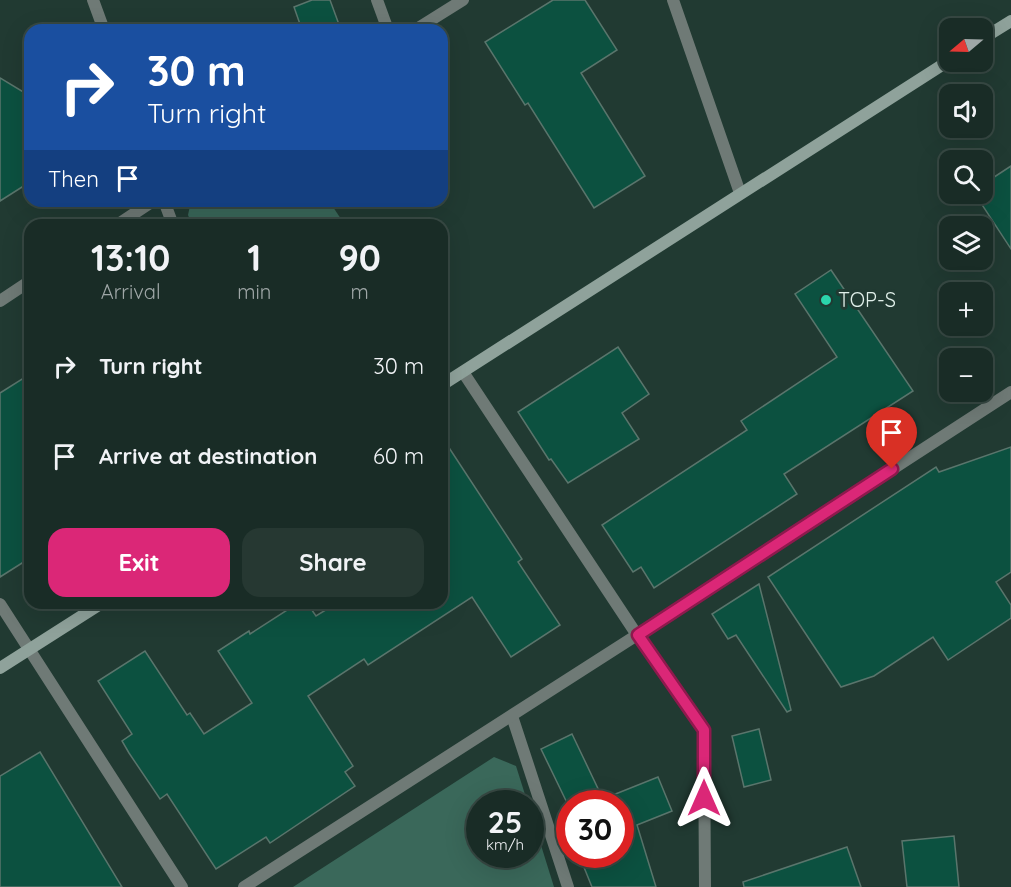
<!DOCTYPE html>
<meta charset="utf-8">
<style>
:root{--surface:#192c26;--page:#263832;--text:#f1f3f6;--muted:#9fa7a7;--line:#374843;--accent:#db2777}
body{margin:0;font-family:Quicksand,sans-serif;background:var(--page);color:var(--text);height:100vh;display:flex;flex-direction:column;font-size:22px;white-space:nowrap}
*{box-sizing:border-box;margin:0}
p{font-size:20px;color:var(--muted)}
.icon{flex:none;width:33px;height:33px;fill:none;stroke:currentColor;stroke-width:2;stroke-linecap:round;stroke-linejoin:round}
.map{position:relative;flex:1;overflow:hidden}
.sheet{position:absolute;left:24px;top:219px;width:424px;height:390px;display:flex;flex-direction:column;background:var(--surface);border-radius:18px;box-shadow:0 6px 24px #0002,0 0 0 2px var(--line)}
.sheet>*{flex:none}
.top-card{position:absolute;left:24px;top:24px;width:424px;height:183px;border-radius:18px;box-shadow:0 6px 24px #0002,0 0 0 2px var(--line);background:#1a4fa0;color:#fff;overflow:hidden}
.needle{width:39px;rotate:251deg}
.buttons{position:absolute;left:939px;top:18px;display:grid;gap:12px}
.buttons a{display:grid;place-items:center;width:54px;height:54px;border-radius:12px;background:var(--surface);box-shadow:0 6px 24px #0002,0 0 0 2px var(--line);font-size:30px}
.speed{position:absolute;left:466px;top:790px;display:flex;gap:12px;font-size:30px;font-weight:700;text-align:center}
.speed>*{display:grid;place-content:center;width:78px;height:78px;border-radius:50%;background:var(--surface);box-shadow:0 6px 24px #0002,0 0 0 2px var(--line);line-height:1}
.speed small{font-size:15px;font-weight:400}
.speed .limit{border:9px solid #d22;background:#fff;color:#111}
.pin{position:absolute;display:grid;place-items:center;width:51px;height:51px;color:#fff;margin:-62px -26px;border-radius:50% 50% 50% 0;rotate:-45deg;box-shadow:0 0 6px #0007}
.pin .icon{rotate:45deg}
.me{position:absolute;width:66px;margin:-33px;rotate:0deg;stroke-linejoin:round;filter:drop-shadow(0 0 4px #0008)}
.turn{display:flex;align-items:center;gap:21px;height:126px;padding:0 24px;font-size:27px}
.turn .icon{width:78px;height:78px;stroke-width:2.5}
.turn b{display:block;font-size:42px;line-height:51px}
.then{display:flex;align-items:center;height:57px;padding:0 24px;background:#0003;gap:12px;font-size:22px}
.eta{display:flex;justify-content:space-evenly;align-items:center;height:102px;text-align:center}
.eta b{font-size:36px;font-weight:800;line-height:42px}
.primary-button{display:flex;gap:12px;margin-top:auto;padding:12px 24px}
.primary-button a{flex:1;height:69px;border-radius:18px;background:var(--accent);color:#fff;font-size:24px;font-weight:800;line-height:69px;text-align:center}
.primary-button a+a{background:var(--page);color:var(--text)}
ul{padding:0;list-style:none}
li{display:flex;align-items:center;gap:18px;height:90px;padding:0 24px}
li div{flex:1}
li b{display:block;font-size:22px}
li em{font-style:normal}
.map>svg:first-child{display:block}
</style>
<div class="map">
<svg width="1011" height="887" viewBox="0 0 1011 887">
<rect width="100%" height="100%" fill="#213a32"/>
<g fill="#3a685a">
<path d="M191,201H329L345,225H192L188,215Z"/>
<path d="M494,757L516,766L528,804H480V855H531V813L554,887H293Z"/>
</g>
<g fill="#0c5140" stroke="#5a756c" stroke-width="1.5">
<path d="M312,0H330L341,30H302L294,7Z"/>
<path d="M553,0H585L617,50L581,73L645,176L594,208L528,103L525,105L485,42Z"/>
<path d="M0,78L30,96V182L0,201Z"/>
<path d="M1011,166V249L975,194H982V185Z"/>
<path d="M831,270L913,391L784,474L797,494L654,588L641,567L633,572L602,525L747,430L741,421L837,357L795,294Z"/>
<path d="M618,347L649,394L622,413L639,439L568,483L551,459L549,460L518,412Z"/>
<path d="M30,374V558L0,577V393Z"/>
<path d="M442,437L522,559L518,562L560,625L511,657L472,597L368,665L364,659L308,696L353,766L345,772L355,786L270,843L266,837L216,869L167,794L160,799L129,753L122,741L132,734L98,681L145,651L187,715L190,713L204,734L252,703L218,651L249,631L250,634L298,603H307L316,616L337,603H442Z"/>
<path d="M1011,447V572L996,582L1011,605V618L948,660L933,637L874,676L841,687L768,577L936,467L939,472Z"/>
<path d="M759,584L791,710L787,712L736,635L728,639L712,614Z"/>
<path d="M759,729L771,780L744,787L732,736Z"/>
<path d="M572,734L603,799L658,777L672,811L637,825L656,887H592L579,855H621V804H570V809L541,749Z"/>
<path d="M40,752L122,887H0V776Z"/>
<path d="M954,836L959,887H907L902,841Z"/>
<path d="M847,847L861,887H744L743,882Z"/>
</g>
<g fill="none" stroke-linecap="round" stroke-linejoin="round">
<g stroke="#6f7a76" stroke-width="12">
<path d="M93,0L104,30"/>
<path d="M377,0L388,30"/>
<path d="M673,0L740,193"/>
<path d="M415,30L463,0"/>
<path d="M164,201L173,225"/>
<path d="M117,225L153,201"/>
<path d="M0,301L30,281"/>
<path d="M463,372L637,635L704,730L705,887"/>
<path d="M0,604L182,887"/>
<path d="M512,716L568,887"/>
<path d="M244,887L637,635L1011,392"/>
</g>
<g stroke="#8fa29b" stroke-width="12">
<path d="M982,39L1011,21"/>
<path d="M442,385L950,60"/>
<path d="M0,668L102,603"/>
</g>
</g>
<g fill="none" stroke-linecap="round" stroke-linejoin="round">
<g stroke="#8e194d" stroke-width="15">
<path id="route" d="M704,798V730L638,635L892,469"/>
</g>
<use href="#route" stroke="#db2777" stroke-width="10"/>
</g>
<circle fill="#2bd5ac" stroke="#213a32" stroke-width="2" cx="826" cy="300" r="6"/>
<g text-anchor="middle" stroke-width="6" stroke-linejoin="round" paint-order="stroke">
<g font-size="20" fill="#e1f0ea" stroke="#213a32" text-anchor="start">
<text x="838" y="307">TOP-S</text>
</g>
</g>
</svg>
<div class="buttons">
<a><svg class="needle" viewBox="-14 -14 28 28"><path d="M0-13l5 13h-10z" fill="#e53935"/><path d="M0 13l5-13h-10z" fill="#9fa7a7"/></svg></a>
<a><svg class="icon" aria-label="sound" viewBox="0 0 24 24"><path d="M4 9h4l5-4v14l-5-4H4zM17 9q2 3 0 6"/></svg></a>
<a><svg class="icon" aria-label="search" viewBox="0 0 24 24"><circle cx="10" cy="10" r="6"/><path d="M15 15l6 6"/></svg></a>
<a><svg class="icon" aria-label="layers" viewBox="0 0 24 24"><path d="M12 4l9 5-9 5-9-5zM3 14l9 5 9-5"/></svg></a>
<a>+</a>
<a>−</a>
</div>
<div class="speed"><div>25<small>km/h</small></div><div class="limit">30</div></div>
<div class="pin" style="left:892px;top:469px;background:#d93025"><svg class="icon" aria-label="arrive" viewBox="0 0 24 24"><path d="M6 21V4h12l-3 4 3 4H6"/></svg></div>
<svg class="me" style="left:704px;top:798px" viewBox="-20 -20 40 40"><path d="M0-17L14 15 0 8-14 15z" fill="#db2777" stroke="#fff" stroke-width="4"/></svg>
<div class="top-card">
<div class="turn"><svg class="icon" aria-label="right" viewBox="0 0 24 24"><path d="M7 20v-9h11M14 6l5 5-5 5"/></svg><div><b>30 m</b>Turn right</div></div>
<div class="then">Then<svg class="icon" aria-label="arrive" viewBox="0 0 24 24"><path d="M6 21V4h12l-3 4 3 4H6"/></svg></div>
</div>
<section class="sheet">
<div class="eta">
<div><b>13:10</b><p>Arrival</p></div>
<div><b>1</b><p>min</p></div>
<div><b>90</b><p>m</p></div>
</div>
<ul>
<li><svg class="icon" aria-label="right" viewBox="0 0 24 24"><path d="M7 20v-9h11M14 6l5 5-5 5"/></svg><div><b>Turn right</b></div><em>30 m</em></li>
<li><svg class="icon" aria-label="arrive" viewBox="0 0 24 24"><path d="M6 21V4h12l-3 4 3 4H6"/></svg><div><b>Arrive at destination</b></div><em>60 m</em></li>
</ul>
<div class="primary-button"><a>Exit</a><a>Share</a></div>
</section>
</div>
